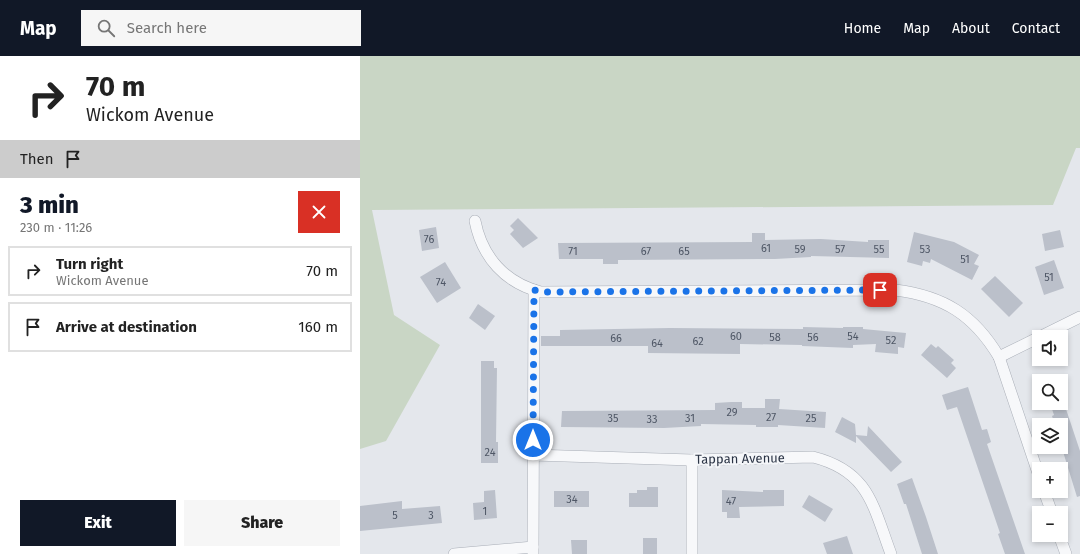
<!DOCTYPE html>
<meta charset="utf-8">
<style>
:root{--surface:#fff;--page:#f6f6f6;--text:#222;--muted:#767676;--line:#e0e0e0;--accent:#111827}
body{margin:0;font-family:"Fira Sans",sans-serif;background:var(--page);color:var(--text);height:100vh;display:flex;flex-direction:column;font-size:15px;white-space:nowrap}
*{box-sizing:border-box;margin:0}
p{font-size:13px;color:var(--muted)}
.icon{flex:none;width:22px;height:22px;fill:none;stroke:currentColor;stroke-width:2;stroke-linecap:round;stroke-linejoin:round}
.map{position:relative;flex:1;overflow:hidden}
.drawer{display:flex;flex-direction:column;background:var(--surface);width:360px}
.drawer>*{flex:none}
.top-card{background:#fff;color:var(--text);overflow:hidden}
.controls{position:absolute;left:672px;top:274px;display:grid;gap:8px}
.controls a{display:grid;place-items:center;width:36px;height:36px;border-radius:0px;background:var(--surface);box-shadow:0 2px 6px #0003;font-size:20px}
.pin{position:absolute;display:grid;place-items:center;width:34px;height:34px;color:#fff;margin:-17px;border-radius:8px;box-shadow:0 2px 6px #0006}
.me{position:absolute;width:44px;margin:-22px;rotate:0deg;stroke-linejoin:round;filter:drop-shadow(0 0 3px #0008)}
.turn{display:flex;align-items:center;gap:14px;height:84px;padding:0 20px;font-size:18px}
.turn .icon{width:52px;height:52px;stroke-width:2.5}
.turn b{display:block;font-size:28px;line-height:34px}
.then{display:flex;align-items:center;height:38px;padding:0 20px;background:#0003;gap:8px;font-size:15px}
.round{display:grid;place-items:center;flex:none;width:42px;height:42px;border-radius:0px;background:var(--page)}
.head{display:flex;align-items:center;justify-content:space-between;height:68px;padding:0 20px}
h1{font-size:24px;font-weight:800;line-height:30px;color:var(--accent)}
.primary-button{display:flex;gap:8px;margin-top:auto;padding:8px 20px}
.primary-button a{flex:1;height:46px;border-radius:0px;background:var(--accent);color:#fff;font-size:16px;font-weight:800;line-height:46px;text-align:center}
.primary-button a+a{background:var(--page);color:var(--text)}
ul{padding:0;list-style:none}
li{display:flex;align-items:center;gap:12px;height:50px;margin:0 8px 6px;padding:0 12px;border:2px solid var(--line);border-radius:0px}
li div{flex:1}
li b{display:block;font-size:15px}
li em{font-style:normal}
header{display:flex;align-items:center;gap:24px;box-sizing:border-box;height:56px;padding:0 20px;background:var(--accent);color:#fff}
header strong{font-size:19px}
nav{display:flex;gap:22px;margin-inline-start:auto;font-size:14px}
.search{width:280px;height:36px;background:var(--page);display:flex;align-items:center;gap:10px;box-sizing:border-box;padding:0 14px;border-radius:0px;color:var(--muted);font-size:15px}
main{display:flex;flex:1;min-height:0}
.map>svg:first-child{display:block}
</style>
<header>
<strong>Map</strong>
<div class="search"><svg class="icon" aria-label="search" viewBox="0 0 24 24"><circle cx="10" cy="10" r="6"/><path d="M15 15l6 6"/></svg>Search here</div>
<nav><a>Home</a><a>Map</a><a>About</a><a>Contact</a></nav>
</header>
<main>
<section class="drawer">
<div class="top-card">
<div class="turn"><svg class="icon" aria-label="right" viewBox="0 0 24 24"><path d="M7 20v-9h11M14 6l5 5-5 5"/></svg><div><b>70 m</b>Wickom Avenue</div></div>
<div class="then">Then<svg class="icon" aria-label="arrive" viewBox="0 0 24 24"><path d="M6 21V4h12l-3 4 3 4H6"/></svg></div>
</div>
<div class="head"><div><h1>3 min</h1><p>230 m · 11:26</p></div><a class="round" style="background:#d93025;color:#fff"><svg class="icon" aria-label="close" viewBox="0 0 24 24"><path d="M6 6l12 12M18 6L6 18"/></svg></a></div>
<ul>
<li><svg class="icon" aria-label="right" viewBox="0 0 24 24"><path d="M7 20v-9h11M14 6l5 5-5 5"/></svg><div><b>Turn right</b><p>Wickom Avenue</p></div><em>70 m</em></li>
<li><svg class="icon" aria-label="arrive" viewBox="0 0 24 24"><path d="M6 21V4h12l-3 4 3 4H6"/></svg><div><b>Arrive at destination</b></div><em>160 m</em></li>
</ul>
<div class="primary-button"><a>Exit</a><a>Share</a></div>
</section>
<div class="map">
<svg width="720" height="498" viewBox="0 0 720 498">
<rect width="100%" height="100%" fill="#e4e7ec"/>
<path fill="#c9d6c5" d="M0,0H720V92H716L693,149L12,154L34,259L80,289L26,385L0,393Z"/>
<g fill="#bbc0ca">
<path d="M158,162L178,182L163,192L150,178L154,174L150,170Z"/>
<path d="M76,171L79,192L62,195L59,174Z"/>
<path d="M700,174L704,191L685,195L682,178Z"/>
<path d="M554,176L594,186L619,199L614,208L619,210L612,224L571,203L570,207L563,205L562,210L547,206Z"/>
<path d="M392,177H405V184L461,183L508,186V184H529V202L451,200V201L415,203L258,204V208H243V203H199L198,187L392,186Z"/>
<path d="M694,204L704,232L684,239L675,211Z"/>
<path d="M85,206L101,232L77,247L60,221Z"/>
<path d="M635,220L663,247L649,261L621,233Z"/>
<path d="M118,248L135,260L125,274L109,262Z"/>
<path d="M443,271L483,272V271H503V273L546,277L544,292L538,291V298L515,296L516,288L493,289V292L442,290V289L380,288V298L288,297V290H181V280H200V274L310,272L443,273Z"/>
<path d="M571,288L576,292L578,290L594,304L591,307L596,312L587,322L561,299Z"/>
<path d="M121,305H134V312H137L136,386H138V407H121Z"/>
<path d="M608,331L622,374L627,373L631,386L627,388L665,498H645L638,478L640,477L597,351L587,354L582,339Z"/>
<path d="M405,343H420L419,353L466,356L465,372L418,369V371H396V369L341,368V370L304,372L201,371L202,355L355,354V347L371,346H382V352H405Z"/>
<path d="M703,344L720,395V440L717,441L701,389V369H695L692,360L694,359L690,347H701V345Z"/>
<path d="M482,361L495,368L496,379L507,380L508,370L542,406L531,416L496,380V387L475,376Z"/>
<path d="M552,422L566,461L578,498H562L546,448H544L537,428Z"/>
<path d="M287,431H298V451H269V437H277V434H287Z"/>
<path d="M135,434L137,462L114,464L113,447L124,446V435Z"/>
<path d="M362,434L403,436V434H424V450L379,451L380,462H367V456H362Z"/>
<rect x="194" y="435" width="35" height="16"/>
<path d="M449,439L473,453L465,466L442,451Z"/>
<path d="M42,445V453L80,450L82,467L0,475V450Z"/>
<path d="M487,480L493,498H467L463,487Z"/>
<rect x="283" y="482" width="14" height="16"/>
<path d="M211,484H227V498H212Z"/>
</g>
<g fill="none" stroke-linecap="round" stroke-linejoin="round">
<g stroke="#a9aeb7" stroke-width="12">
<g id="street">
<path d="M115,165C122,201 145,227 181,236L535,234C584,240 614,259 639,301L679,420"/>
<path d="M639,301L720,261"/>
<path d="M173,399L332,404L453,401C509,415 513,450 531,498"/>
<path d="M332,404V498"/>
<path d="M684,435L692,457"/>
<path d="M699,479L706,498"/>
<path d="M94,498L173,491"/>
<path d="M173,498L174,234"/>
</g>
</g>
<use href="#street" stroke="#f7f8fa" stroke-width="11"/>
</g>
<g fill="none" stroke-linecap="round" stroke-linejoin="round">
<path stroke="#1a73e8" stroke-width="7" stroke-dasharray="0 12.6" d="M173,384L174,234L181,236L520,234"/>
</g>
<g text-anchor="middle" stroke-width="4" stroke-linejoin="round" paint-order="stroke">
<g font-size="11" fill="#4f5766">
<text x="69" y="187">76</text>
<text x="406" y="196">61</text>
<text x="440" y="197">59</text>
<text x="480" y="197">57</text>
<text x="519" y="197">55</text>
<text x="565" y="197">53</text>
<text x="213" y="199">71</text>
<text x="286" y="199">67</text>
<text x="324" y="199">65</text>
<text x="605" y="207">51</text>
<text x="689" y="225">51</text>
<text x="81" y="230">74</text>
<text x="376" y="284">60</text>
<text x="493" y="284">54</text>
<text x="415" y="285">58</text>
<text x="453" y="285">56</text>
<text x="256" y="286">66</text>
<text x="531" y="288">52</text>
<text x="338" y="289">62</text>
<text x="297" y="291">64</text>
<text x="372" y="360">29</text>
<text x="411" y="365">27</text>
<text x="253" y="366">35</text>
<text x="330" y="366">31</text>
<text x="451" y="366">25</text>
<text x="292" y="367">33</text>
<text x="130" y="400">24</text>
<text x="212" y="447">34</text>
<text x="371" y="449">47</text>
<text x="125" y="459">1</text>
<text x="35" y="463">5</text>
<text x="71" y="463">3</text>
</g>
<g font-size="13" fill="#2b3445" stroke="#f4f6f9">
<text transform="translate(380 402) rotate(-1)" y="5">Tappan Avenue</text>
</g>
</g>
</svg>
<div class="controls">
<a><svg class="icon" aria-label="sound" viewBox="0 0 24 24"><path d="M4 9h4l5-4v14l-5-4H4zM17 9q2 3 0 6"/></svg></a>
<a><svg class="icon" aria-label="search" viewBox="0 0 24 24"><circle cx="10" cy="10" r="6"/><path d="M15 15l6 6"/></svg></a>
<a><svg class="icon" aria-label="layers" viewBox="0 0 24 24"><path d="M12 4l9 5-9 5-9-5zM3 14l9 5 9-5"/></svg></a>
<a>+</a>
<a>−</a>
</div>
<div class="pin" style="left:520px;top:234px;background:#d93025"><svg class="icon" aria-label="arrive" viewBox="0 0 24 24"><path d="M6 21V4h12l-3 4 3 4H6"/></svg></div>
<svg class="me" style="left:173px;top:384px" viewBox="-20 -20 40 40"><circle r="17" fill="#1a73e8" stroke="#fff" stroke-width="3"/><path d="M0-11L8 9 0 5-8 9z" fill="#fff"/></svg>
</div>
</main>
